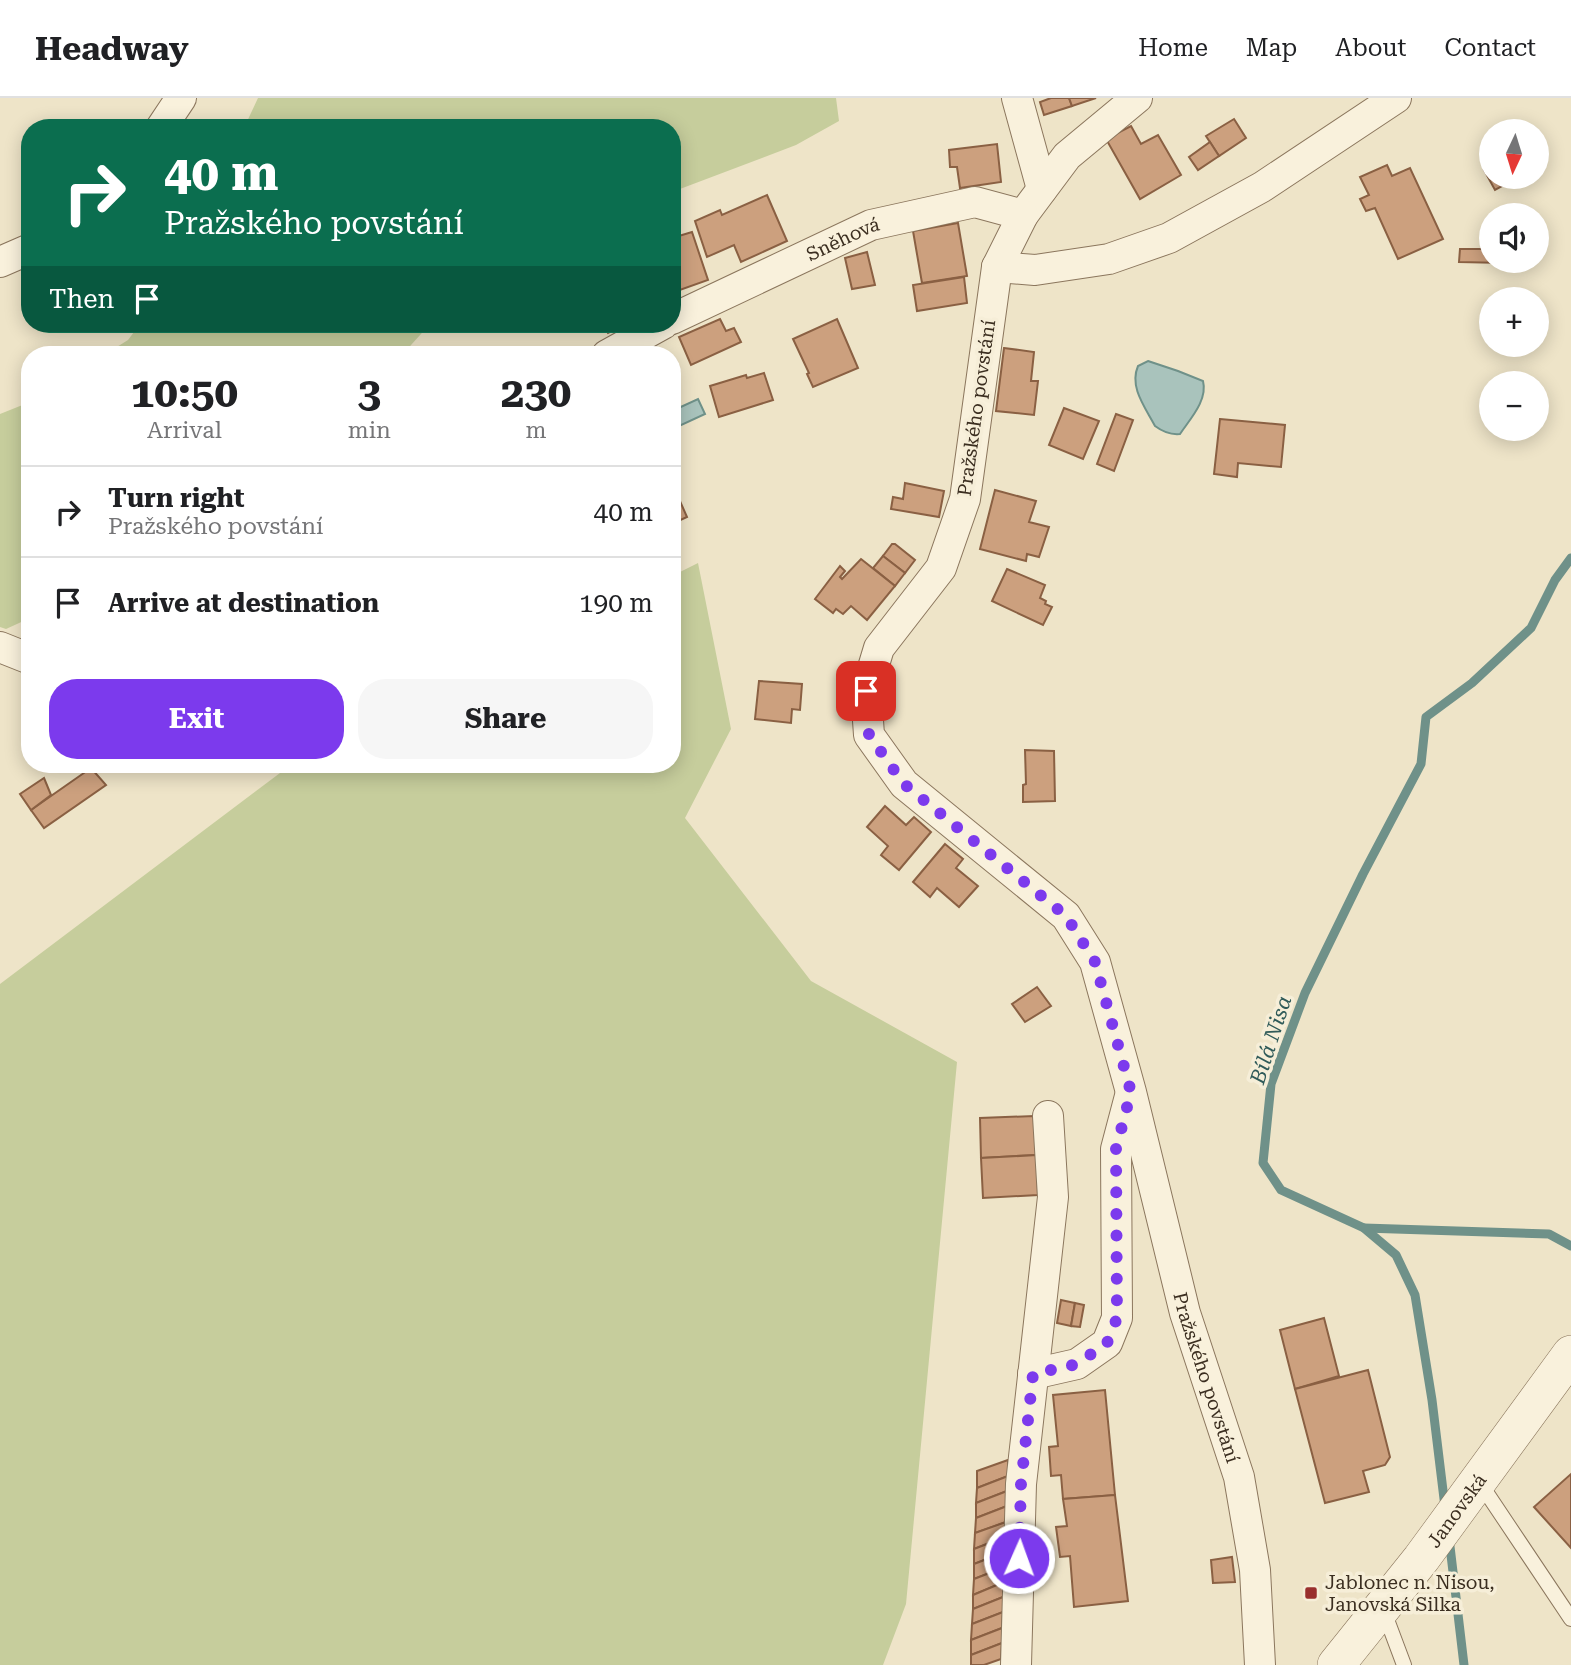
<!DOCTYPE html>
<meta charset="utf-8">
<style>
:root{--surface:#fff;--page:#f6f6f6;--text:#202124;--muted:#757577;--line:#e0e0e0;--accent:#7c3aed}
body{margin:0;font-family:"Roboto Serif",serif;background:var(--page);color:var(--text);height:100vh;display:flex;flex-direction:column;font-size:26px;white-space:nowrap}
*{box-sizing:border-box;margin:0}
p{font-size:23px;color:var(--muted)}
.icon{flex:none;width:38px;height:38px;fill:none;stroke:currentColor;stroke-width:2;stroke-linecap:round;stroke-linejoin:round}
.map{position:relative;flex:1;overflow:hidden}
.details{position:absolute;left:21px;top:248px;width:660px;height:427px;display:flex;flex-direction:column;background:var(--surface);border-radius:28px;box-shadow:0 4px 18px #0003}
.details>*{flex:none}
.banner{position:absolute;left:21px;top:21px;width:660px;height:214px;border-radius:28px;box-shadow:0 4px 18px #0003;background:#0b6e4f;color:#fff;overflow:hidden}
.needle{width:46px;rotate:184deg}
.fabs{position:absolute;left:1479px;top:21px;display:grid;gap:14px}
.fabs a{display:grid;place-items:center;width:70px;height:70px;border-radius:50%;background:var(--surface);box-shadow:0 4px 18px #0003;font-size:35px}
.pin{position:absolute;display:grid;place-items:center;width:60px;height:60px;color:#fff;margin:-30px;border-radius:14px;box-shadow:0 4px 10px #0006}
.me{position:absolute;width:77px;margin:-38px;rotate:2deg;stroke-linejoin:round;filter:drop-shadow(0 0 5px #0008)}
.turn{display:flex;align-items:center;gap:24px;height:147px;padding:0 28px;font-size:32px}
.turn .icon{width:91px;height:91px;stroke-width:2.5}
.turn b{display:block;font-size:49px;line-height:60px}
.then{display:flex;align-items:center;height:66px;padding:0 28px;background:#0003;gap:14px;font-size:26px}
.eta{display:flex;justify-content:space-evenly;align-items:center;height:119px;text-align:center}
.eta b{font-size:42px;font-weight:700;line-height:49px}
.button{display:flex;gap:14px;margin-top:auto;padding:14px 28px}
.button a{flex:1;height:80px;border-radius:28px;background:var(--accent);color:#fff;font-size:28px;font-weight:700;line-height:80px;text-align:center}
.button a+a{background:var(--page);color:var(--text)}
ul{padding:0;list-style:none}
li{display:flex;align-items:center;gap:21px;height:91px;padding:0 28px;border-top:2px solid var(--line)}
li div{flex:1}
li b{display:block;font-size:26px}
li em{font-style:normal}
header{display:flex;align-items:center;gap:42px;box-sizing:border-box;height:98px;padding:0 35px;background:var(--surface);border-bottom:2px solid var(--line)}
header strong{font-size:33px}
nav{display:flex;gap:38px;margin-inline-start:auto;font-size:24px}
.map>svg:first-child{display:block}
</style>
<header>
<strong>Headway</strong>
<nav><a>Home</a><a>Map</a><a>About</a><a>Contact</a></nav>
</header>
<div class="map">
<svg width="1571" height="1567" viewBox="0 0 1571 1567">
<rect width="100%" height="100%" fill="#eee4c8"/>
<g fill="#c6cd9c">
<path d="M258,0H836L839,23L796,47L672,94V30H244Z"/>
<path d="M140,226H430L402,257H104L128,242Z"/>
<path d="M30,304V520L6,531L0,529V316Z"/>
<path d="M698,465L731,631L685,720L811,883L957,964L906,1506L883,1567H0V886L284,672L294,667H672V478Z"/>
</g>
<g fill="#a9c3bc" stroke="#6f9189" stroke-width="2">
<path d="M1148,263L1178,273L1203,283C1208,302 1190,321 1180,336C1170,337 1163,334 1155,328C1145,309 1129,289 1138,268Z"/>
<path d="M698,301L705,316L677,329L672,319V313Z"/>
</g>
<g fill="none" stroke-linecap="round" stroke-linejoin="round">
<g stroke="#6f9189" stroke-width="9">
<path d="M1364,1130L1549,1136L1571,1148"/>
<path d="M1445,1409L1432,1302L1415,1197L1396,1157L1364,1130L1281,1092L1263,1065L1271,986L1305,895L1363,776L1421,666L1426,619L1472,585L1531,530L1555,482L1571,460"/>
<path d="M1449,1440L1464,1567"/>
</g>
</g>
<g fill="#cca07e" stroke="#8a6043" stroke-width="2">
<path d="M1051,0H1069L1072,8L1044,17L1040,4Z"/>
<path d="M1069,0H1096L1072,8Z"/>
<path d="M1234,21L1246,40L1219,58L1206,38Z"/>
<path d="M1131,28L1141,46L1158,37L1181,77L1140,101L1106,41Z"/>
<path d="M1210,44L1219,58L1198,72L1189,59Z"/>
<path d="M997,46L1001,84L960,90L957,69H950L949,52Z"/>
<path d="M1387,67L1392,78L1410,70L1443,141L1398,161L1375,110L1366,113L1360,101L1369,97L1360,79Z"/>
<path d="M1491,68V79H1513L1515,81L1495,92L1484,72Z"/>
<path d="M767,97L787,143L741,164L734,147L707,159L695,123L720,112L722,117Z"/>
<path d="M958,125L967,178L922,185L913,133Z"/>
<path d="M692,134L708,182L677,193L672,178V140Z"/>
<path d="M1460,151H1491V163H1505V165L1459,164Z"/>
<path d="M867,154L875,187L852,191L845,160Z"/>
<path d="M964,179L967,205L917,213L913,187Z"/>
<path d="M720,221L726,233L734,230L741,244L691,267L679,239Z"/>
<path d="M837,221L858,270L813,289L807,276L809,275L793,241Z"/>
<path d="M603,226H626L608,235Z"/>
<path d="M1004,250L1034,254L1031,283H1038L1034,317L996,313Z"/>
<path d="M764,275L773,302L719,319L710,288L746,277L747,280Z"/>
<path d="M1064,310L1099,323L1083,361L1049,347Z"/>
<path d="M1116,316L1133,322L1114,373L1097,366Z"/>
<path d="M1220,321L1285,327L1281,369L1238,365L1237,379L1214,376Z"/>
<path d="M672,385L687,419L672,426Z"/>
<path d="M905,385L944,393L939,419L891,411L893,399L903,401Z"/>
<path d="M995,392L1036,403L1029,424L1049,429L1039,459L1027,456L1026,463L980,451Z"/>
<path d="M892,446H895L915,462L905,475L883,458Z"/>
<path d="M883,458L905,475L895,488L873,470Z"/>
<path d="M861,461L895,488L867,522L851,508L843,516L836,511L833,515L815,501L840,468L845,473L840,479L842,481Z"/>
<path d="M1007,471L1045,487L1040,500L1046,503L1045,506L1052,509L1043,527L992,503Z"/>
<path d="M759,583L802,586L800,612L792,611L791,625L755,621Z"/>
<path d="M1025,652L1054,653L1055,703L1023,704V687L1026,686Z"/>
<path d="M91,670L106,687L44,730L31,712Z"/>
<path d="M44,680L51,697L31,712L20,696Z"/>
<path d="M885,708L906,727L914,719L931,734L899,772L881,757L888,748L867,729Z"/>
<path d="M945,746L963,761L956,770L978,788L959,809L937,790L930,799L913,784Z"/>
<path d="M1037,889L1051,908L1025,924L1012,906Z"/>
<path d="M1034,1018L1037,1057L981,1060L980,1020Z"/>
<path d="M1037,1057L1038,1097L983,1100L981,1060Z"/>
<path d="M1061,1202L1075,1205L1071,1228L1057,1225Z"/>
<path d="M1075,1205L1084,1207L1080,1229L1071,1228Z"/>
<path d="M1324,1220L1339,1278L1295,1291L1280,1232Z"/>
<path d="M1368,1272L1390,1359L1385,1367L1363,1373L1369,1394L1325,1405L1295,1291Z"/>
<path d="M1105,1292L1115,1397L1063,1401L1061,1377L1051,1378L1049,1349L1058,1348L1053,1297Z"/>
<path d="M1008,1362V1378L977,1390V1373Z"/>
<path d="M1571,1376V1450L1534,1409Z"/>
<path d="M1008,1378L1007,1393L976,1405L977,1390Z"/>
<path d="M1007,1393V1408L976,1420V1405Z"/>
<path d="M1115,1397L1128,1503L1074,1509L1070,1458L1060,1459L1056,1429L1067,1428L1063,1401Z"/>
<path d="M1007,1408L1006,1424L975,1435L976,1420Z"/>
<path d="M1006,1424L1005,1439L974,1451L975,1435Z"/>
<path d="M1005,1439V1454L974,1466V1451Z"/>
<path d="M1005,1454V1469L974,1481V1466Z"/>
<path d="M1232,1459L1235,1484L1213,1485L1211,1462Z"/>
<path d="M1005,1469L1004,1484L973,1497L974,1481Z"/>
<path d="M1004,1484L1003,1499L973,1511V1497Z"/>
<path d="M1003,1499V1514L972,1526L973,1511Z"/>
<path d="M1003,1514L1002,1530L971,1542L972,1526Z"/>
<path d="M1002,1530V1545L971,1557V1542Z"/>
<path d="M1002,1545L1001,1561L984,1567H971V1557Z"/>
</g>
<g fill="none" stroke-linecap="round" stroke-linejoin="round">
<g stroke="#8b765d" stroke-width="16">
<g id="service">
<path d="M1480,1385L1571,1521"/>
<path d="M1383,1511L1404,1567"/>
</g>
</g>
<g stroke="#8b765d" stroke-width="32">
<g id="minor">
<path d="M1017,0L1042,91"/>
<path id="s1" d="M1137,0L1067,58L1023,117L997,169L965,401L941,470L879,550L866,593L869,637L904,686L1066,818L1095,864L1131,994L1185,1215L1239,1379L1255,1472L1260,1567"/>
<path d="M161,30L181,0"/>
<path d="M0,164L30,151"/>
<path d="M997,169L1035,172L1109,161L1169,140L1262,89L1396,0"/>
<path id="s2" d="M672,221L871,127L975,104L1023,117"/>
<path d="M607,257L663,226"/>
<path d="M0,549L30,561"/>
<path d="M1033,1276L1077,1266L1107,1245L1117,1220L1116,1051L1130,998"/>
<path d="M1016,1567L1021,1386L1053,1099L1048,1018"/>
</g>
</g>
<g stroke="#8b765d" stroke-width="38">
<g id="tertiary">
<path id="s3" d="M1336,1567L1421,1461L1571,1256"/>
</g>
</g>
<use href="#service" stroke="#f9f1dc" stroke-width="14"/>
<use href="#minor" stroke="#f9f1dc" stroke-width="30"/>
<use href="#tertiary" stroke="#f9f1dc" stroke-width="37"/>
</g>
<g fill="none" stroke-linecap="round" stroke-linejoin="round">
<path stroke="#7c3aed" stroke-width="12" stroke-dasharray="0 21.6" d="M866,593L869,637L904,686L1066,818L1095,864L1131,994L1116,1051L1117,1220L1107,1245L1077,1266L1033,1276L1021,1386L1019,1460"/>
</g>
<rect fill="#992f2d" stroke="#f6eed8" stroke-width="2.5" x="1304" y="1488" width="14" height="14" rx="3.5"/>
<g text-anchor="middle" stroke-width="7" stroke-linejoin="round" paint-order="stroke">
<g font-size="19" fill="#3b2e20" stroke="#f6eed8">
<text dy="7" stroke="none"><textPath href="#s2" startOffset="189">Sněhová</textPath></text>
<text transform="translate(976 310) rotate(-82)" y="7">Pražského povstání</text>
<text dy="7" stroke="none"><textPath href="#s1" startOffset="1474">Pražského povstání</textPath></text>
<text dy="7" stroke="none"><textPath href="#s3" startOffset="196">Janovská</textPath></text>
</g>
<g font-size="19" fill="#3b2e20" stroke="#f6eed8" text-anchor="start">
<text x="1325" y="1491">Jablonec n. Nisou,<tspan x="1325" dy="22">Janovská Silka</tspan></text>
</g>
<g font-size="21" font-style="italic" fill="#305b59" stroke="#f6eed8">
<text transform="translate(1271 942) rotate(-72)" y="7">Bílá Nisa</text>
</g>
</g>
</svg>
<div class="fabs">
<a><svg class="needle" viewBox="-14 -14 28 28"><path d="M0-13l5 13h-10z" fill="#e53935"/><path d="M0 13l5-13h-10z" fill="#757577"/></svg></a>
<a><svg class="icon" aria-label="sound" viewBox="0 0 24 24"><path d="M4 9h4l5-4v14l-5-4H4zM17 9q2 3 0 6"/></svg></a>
<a>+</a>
<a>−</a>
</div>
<div class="pin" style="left:866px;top:593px;background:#d93025"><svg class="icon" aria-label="arrive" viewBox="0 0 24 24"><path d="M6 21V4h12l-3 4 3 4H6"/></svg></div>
<svg class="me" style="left:1019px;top:1460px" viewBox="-20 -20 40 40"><circle r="17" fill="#7c3aed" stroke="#fff" stroke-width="3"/><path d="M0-11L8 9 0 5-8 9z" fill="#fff"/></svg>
<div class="banner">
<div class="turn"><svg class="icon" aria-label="right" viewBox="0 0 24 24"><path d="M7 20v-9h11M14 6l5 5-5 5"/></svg><div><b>40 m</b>Pražského povstání</div></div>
<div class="then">Then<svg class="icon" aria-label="arrive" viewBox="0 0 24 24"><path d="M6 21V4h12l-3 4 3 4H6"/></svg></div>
</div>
<section class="details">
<div class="eta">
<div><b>10:50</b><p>Arrival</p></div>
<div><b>3</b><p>min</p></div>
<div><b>230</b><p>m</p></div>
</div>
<ul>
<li><svg class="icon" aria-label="right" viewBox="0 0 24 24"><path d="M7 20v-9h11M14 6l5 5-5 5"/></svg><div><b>Turn right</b><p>Pražského povstání</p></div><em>40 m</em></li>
<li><svg class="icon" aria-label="arrive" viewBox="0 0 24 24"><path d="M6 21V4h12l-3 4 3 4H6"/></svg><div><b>Arrive at destination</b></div><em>190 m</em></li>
</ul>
<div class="button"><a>Exit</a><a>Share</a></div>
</section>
</div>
